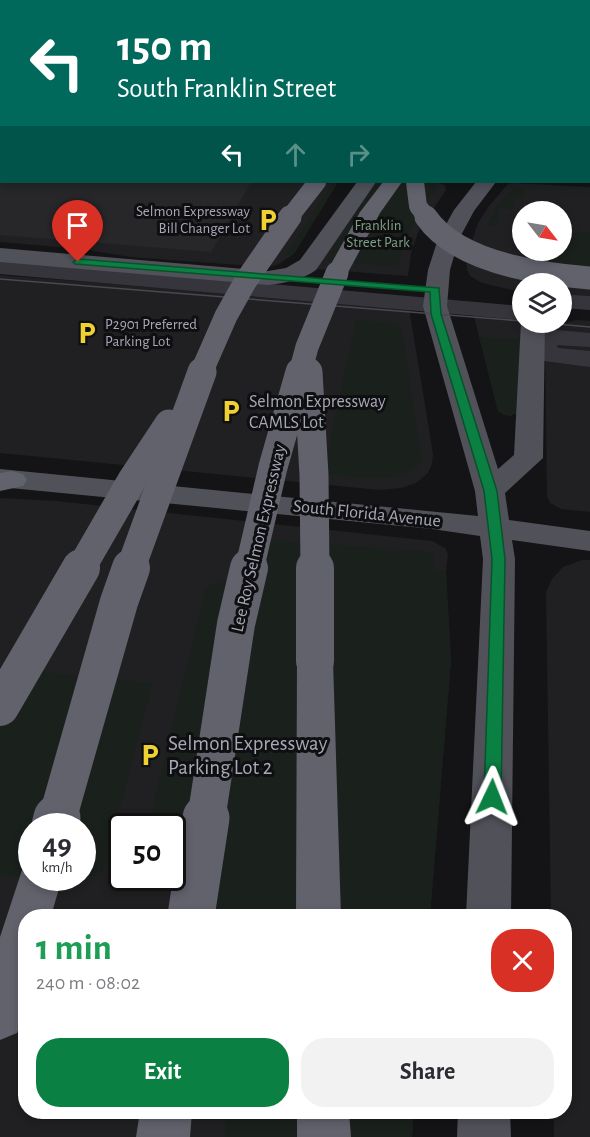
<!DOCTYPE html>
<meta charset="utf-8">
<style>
:root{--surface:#fff;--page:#f2f2f3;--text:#2b2b33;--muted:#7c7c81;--accent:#0b8043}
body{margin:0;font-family:"Alegreya Sans",sans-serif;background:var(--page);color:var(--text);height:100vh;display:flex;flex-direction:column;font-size:22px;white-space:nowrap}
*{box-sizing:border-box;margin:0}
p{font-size:20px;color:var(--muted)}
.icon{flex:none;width:33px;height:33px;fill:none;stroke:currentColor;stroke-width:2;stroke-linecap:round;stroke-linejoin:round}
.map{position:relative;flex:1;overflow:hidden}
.sheet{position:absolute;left:18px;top:909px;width:554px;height:210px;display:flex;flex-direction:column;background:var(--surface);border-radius:24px;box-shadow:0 3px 9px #0003}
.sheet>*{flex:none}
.guide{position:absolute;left:0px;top:0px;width:591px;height:183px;box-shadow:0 3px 9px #0003;background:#00695c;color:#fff;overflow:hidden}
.needle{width:39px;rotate:121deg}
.buttons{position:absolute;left:512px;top:201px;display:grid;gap:12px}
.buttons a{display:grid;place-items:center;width:60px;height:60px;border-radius:50%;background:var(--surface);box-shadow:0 3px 9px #0003;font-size:30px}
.speed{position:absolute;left:18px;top:813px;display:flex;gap:12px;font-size:30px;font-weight:700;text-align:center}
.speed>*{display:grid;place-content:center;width:78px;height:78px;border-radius:50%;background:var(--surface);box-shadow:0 3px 9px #0003;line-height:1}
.speed small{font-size:15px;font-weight:400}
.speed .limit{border:3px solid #111;border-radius:9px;background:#fff;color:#111}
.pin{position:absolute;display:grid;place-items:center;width:51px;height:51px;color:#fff;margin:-62px -26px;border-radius:50% 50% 50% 0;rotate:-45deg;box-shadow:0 0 6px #0007}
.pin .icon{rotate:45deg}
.me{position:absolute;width:66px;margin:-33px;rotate:2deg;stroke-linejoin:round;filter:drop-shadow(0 0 4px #0008)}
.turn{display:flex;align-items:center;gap:21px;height:126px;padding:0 18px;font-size:27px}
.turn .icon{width:78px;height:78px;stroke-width:2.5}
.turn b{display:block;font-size:42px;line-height:51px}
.lanes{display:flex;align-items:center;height:57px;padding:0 18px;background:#0003;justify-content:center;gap:30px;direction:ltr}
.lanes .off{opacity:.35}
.round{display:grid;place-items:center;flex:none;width:63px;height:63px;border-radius:24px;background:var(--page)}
.headline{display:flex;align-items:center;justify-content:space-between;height:102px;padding:0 18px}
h1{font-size:36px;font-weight:600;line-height:45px;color:#1e9e55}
.action{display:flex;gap:12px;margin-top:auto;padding:12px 18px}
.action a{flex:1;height:69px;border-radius:24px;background:var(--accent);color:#fff;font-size:24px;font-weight:600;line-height:69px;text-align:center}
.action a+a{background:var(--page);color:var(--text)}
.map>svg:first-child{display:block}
</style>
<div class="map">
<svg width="590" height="1137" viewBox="0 0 590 1137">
<rect width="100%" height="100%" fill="#141416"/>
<g fill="#202023" fill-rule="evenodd">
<path d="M1,162L2,182H338L294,254L277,265L268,267L130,257L83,249L0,242Z"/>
<path d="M372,182H438L445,186L446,190L419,230L411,253L408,276L314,269L367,186Z"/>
<path d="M512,183L590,187V296L561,294V284H522V291L512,290L482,283L470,276L467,270L466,259L478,223L489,206L507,185ZM522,212H561V250H522Z"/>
<path d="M0,275L409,308L433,454L432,464L428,473L416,483L401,488L380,490L0,453Z"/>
<path d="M473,312L522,316L512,416L504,415L498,411Z"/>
<path d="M577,320L590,321V512L561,509L550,503L547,496L545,336L552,326Z"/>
<path d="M0,498L56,501L432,541L445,548L448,554L446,571L451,660L430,916H26V1112H414L412,1137H0ZM32,826H82V878H32ZM122,826H172V878H122Z"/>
<path d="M582,560H590V1137H554V1112H564V916H551L546,592L552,579L563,567Z"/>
</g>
<g fill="#1a201c">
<path d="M333,182H338L294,254L284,256Z"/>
<path d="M378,182L439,183L409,233L398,267L325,261L369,191Z"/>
<path d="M515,187H524V200L514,199L513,209L499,208L497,226L487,225L498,204Z"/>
<path d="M575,232L590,233V270L561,284H538L543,264L556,251L561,250V246Z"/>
<path d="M356,319L396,324L402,328L422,463C392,486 358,477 323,474Z"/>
<path d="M479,337L522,340L518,414L504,415L498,411Z"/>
<path d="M267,540L434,552V570L446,571L451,660L430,916H195L168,878H172V826H148L206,587L260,570Z"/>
<path d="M0,668L153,683L102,875L83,876L82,826H32L31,876H0Z"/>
<path d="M225,1112H414L412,1137H225Z"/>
</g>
<path fill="#2a3039" d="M0,0H590V52V2H2L0,18Z"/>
<path fill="#27272a" d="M0,182H251L211,252L0,235Z"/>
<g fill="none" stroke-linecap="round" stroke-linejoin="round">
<g fill="#35353b" fill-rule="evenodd">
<path d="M0,260L522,306V320L0,274Z"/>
<path d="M561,294L590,296V310L561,308Z"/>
<path d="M545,329L590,333V347L557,345L558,348L590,351V367L536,360C530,352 531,339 536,331Z"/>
</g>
<g fill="#51515a" fill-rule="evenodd">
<path d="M194,0H208L193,2Z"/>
<path d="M357,182H376L316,270C302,280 285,283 268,285L0,262V248L268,271L286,268L300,260Z"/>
<path d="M476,182H496L474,211L459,239L450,270L447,306L498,469L514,455L521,322H545L543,458L505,493L509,520L590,531V551L512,540L515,559L511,916H466L483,559L480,536L432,529L0,487V469L478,516L475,491L423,306L428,270L438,239L454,210Z"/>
<path d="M458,1112H510L511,1137H457Z"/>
</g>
<g fill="#61626c" fill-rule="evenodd">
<path d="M529,0H542L528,2Z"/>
<path d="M585,0H590V7V2H584Z"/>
<path d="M383,182H402L380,213L345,278L337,280L329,278L326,273L360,212Z"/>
<path d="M12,471L23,474L27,480L23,486L0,491V473Z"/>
<path d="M315,648L328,652L333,661L341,916H296L297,661L302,652Z"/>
<path d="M32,862V878H62L51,916H26V1012L17,1033L0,1040V937L24,864Z"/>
<path d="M140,1112H192L190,1137H136Z"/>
<path d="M297,1112H349L351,1137H297Z"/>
</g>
<g stroke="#484850" stroke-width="1.5">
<path d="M0,279L522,321"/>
<path d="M534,322L590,327"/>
</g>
<g stroke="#61626c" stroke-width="18">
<path d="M415,182L418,206L427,218"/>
<path d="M289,218L317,182"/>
</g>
<g stroke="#61626c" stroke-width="23">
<path d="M426,217C457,262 539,274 590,278"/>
<path d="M308,369V373"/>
<path d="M201,373L226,316L245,282L290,217"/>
<path d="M300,373L307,347L337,273"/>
</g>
<g stroke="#61626c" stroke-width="29">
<path d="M308,372L314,475L315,570"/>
<path d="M80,570L132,480L169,424"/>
<path d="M130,570L202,372"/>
<path d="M249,570L273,467L300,372"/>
</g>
<g stroke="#61626c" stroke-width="38">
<path d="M315,568V661"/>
<path d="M0,707L81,568"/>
<path d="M57,820L119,602L131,568"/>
<path d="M206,820L236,624L249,568"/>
</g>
<g stroke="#61626c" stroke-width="47">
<path d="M55,826L57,818"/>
<path d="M191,916L206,818"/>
</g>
</g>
<path fill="#0b8043" stroke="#07532c" stroke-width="1.5" d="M78,259L439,288L441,314L497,491L505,559L501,797L498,802L492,804L486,802L484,797L492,559L484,491L431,314L430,292L75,264L73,262Z"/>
<defs>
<g id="parking-bare" transform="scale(1.8)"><path d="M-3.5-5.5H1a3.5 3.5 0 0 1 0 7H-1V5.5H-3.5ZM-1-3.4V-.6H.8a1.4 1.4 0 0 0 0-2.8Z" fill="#f0d132" stroke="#0f0f11" stroke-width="2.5" paint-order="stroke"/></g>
</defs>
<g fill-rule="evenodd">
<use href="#parking-bare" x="268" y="220"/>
<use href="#parking-bare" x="87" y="333"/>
<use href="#parking-bare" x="231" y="411"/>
<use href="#parking-bare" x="150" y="755"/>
</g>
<g text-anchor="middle" stroke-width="6" stroke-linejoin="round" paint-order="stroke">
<g font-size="15" fill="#a6a8b6" stroke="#0f0f11" text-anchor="end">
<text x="250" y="216">Selmon Expressway<tspan x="250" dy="17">Bill Changer Lot</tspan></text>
<text x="105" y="329" text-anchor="start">P2901 Preferred<tspan x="105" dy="17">Parking Lot</tspan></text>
</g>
<g font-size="15" fill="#7da185" stroke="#0f0f11">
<text x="378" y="230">Franklin<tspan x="378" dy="17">Street Park</tspan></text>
</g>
<g font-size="18" fill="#a6a8b6" stroke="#0f0f11" text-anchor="start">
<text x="249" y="407">Selmon Expressway<tspan x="249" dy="21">CAMLS Lot</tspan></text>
</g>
<g font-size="18" fill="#a6a8b6" stroke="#0f0f11">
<text transform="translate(367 513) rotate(6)" y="6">South Florida Avenue</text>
<text transform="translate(258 538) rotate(-77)" y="6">Lee Roy Selmon Expressway</text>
</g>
<g font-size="21" fill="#a6a8b6" stroke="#0f0f11" text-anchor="start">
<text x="168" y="750">Selmon Expressway<tspan x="168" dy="24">Parking Lot 2</tspan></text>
</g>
</g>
</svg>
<div class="buttons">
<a><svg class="needle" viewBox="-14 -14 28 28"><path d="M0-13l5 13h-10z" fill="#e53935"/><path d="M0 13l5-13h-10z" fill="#7c7c81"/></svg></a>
<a><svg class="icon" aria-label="layers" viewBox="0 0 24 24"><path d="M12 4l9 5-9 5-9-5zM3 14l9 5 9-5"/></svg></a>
</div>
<div class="speed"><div>49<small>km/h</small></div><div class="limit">50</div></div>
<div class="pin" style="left:78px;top:262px;background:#d93025"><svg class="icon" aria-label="arrive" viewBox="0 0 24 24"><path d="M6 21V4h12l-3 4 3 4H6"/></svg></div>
<svg class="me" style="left:492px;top:797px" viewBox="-20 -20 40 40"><path d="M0-17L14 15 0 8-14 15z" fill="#0b8043" stroke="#fff" stroke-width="4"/></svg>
<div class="guide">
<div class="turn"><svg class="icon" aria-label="left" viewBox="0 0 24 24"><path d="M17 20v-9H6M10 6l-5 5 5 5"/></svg><div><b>150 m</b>South Franklin Street</div></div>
<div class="lanes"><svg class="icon" aria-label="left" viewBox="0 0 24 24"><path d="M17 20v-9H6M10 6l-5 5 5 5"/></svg><svg class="icon off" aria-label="ahead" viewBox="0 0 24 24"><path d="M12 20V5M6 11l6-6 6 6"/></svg><svg class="icon off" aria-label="right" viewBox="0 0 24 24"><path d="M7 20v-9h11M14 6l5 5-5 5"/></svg></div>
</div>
<section class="sheet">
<div class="headline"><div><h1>1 min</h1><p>240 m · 08:02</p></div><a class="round" style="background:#d93025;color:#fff"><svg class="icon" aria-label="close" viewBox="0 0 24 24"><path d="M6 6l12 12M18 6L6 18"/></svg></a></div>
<div class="action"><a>Exit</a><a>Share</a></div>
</section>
</div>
